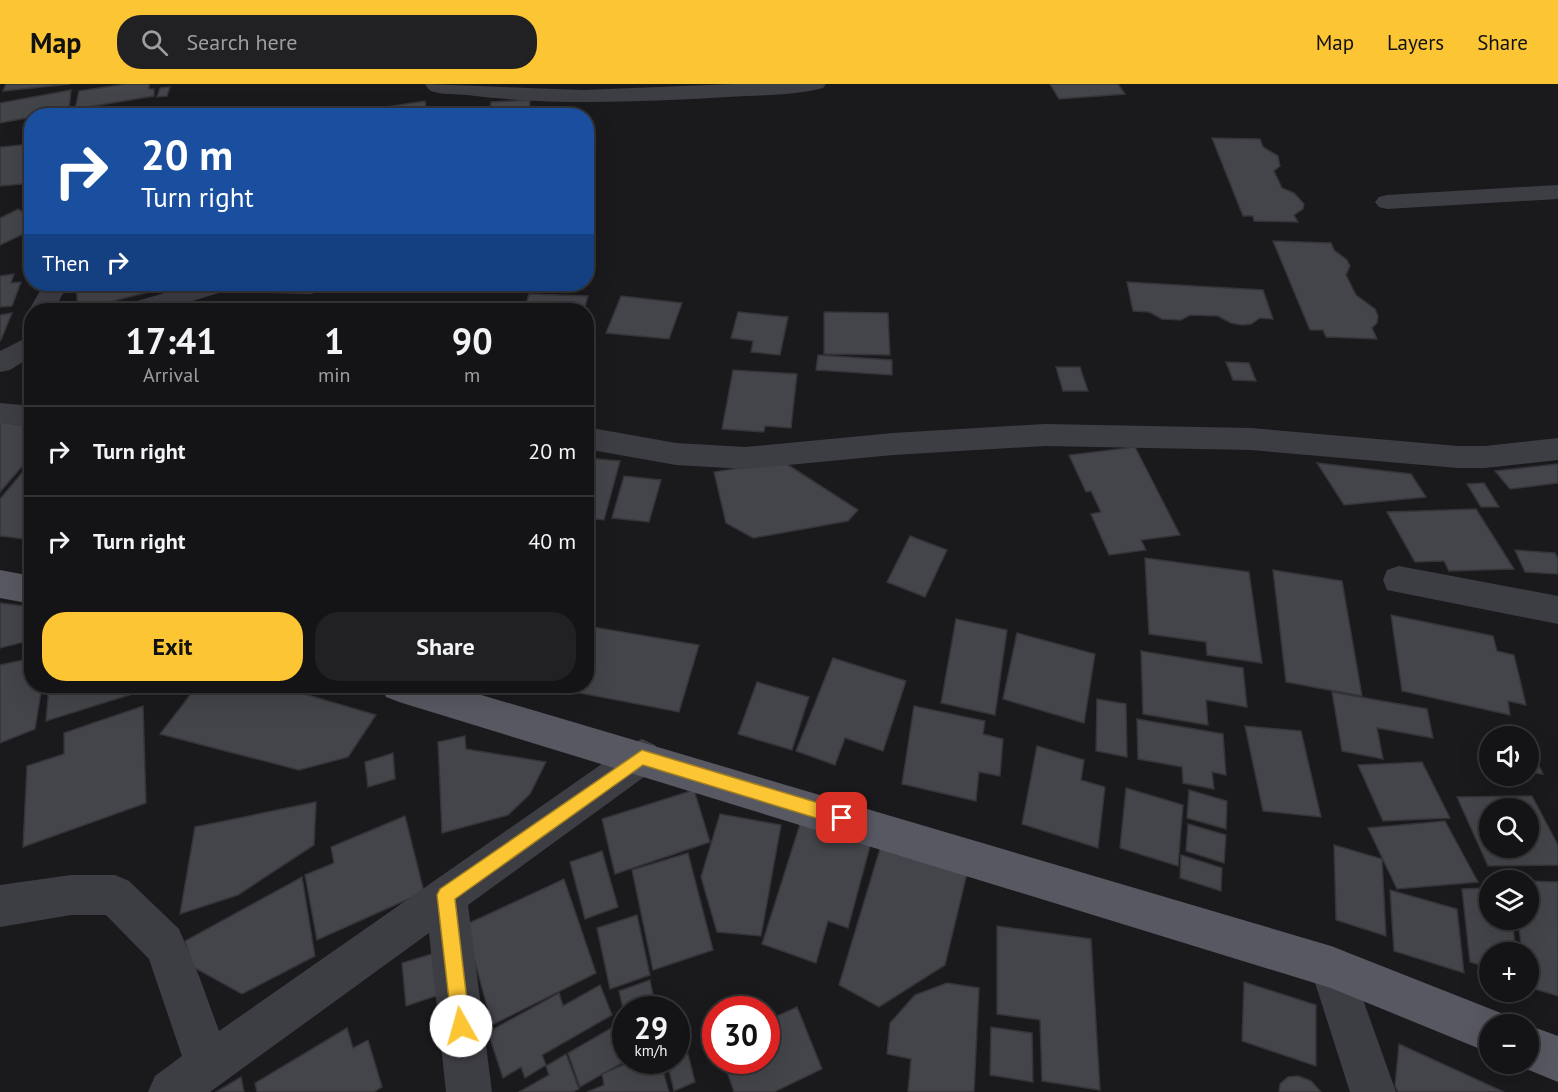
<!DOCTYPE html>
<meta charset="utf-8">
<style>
:root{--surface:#141416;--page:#212123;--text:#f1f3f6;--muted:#9d9ea1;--line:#333335;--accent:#fbc533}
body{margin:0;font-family:"PT Sans",sans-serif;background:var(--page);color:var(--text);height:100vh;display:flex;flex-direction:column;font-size:22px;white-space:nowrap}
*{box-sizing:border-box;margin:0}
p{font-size:20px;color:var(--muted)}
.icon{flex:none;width:33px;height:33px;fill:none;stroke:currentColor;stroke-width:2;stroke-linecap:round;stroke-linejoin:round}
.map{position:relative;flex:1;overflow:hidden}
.sheet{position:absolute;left:24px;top:219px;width:570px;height:390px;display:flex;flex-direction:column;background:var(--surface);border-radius:24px;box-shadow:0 6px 24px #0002,0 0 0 2px var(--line)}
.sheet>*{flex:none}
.top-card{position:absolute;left:24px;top:24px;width:570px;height:183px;border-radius:24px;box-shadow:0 6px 24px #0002,0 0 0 2px var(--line);background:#1a4fa0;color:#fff;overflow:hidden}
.controls{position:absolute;left:1479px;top:642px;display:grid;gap:12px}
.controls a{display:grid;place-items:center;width:60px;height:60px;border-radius:50%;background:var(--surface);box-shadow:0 6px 24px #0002,0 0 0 2px var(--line);font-size:30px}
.speed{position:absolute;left:612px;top:912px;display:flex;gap:12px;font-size:30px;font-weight:700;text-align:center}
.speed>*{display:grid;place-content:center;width:78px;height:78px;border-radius:50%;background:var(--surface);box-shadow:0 6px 24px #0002,0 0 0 2px var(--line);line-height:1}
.speed small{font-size:15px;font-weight:400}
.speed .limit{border:9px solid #d22;background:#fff;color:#111}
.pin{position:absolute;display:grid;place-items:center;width:51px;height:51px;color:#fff;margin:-26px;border-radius:12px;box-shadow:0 3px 9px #0006}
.me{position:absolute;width:66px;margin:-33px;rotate:353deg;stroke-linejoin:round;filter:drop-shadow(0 0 4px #0008)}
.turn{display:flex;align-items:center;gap:21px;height:126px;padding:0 18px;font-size:27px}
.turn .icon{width:78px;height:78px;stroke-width:2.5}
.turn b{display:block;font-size:42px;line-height:51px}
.then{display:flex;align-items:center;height:57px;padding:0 18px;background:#0003;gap:12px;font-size:22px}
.eta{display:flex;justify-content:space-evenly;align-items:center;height:102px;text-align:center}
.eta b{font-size:36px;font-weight:600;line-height:42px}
.primary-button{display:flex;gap:12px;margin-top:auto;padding:12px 18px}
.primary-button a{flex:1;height:69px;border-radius:24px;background:var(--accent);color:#111;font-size:24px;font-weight:600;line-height:69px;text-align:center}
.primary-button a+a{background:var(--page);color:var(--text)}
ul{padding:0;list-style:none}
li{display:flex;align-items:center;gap:18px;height:90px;padding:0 18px;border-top:2px solid var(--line)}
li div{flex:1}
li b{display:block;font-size:22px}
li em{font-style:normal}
header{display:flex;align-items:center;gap:36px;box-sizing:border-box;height:84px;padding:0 30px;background:var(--accent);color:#111}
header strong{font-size:28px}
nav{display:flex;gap:33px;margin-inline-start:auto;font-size:21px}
.search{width:420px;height:54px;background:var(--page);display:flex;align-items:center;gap:15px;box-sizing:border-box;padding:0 21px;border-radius:24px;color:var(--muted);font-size:22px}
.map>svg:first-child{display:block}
</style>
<header>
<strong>Map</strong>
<div class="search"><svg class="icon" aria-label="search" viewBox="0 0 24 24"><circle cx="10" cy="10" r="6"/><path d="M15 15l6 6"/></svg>Search here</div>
<nav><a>Map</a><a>Layers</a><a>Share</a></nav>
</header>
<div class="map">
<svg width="1558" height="1008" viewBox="0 0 1558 1008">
<rect width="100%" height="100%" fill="#1a1a1d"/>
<g fill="#44454a" stroke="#343439" stroke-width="1.5" fill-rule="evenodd">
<path d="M6,0H70L3,7Z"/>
<path d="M126,0H149V5H154V12L75,25L79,7Z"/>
<path d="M1050,0H1118L1125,10L1059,15Z"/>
<path d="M170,3L167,12L157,13L160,4Z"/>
<path d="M71,6L69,26L0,39V19Z"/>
<path d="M530,16L529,32H489L491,18Z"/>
<path d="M425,17L427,32H361L360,27Z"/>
<path d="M1212,54L1260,55L1263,63L1278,72L1280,82L1274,87L1282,104L1294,109L1304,120L1303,125L1294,131L1298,138L1254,137L1253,132H1243Z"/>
<path d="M32,60V82L22,100L0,102V63Z"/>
<path d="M18,125L32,134V146L0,161V134Z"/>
<path d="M1273,157L1331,159L1334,166L1347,176L1350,182L1346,191L1356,211L1375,225L1378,232L1377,239L1372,244L1377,255L1326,253L1323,246H1310Z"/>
<path d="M14,190L11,199L21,198L12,222L0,223V192Z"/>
<path d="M1127,198L1263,206L1273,235L1260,234L1251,240L1242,241L1231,239L1218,232L1190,231L1181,236L1162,235L1149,228L1133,227Z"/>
<path d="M76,200H180L78,226Z"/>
<path d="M529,210L588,212L584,226H524Z"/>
<path d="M621,212L682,219L669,255L606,249Z"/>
<path d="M738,228L788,233L780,271L751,268L753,257L731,254Z"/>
<path d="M824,228L888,229L890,271L824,270Z"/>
<path d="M12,229L1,256H0V231Z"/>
<path d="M818,271L892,276V291L816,286Z"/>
<path d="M1226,278L1249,279L1256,297L1233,296Z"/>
<path d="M1056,283H1080L1088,307H1063Z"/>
<path d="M733,286L797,290L791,344L765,342L764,348L722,345Z"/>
<path d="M0,338L32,342V371L0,408Z"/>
<path d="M1135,363L1180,451L1141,456L1146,466L1109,471L1091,430L1101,428L1091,407L1086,408L1069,371Z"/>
<path d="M586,374L620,377L604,436L586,434Z"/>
<path d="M782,377L858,426L848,437L753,454L726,439L714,388Z"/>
<path d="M1317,379L1411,390L1426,413L1344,421Z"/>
<path d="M1558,380V399L1510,405L1495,387Z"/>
<path d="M26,384H32V456L0,452V415Z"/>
<path d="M624,392L661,396L649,438L612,434Z"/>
<path d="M1484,399L1499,423H1481L1467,400Z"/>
<path d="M1476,425L1514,485L1449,487L1444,477L1415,478L1387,428Z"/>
<path d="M910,452L947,466L925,513L887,498Z"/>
<path d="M1515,466L1555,469L1558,475V490L1525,488Z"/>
<path d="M1145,474L1249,488L1262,579L1207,571L1206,558L1149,550Z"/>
<path d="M1273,486L1342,497L1362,612L1286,598Z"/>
<path d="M0,519L32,523V556L0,564Z"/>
<path d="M1391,531L1493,552L1497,567L1514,571L1526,621L1508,617L1510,631L1402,607Z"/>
<path d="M956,535L1007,546L995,631L941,619Z"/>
<path d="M593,543L699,561L679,628L569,607L571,602H586V561Z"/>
<path d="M1017,549L1095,570L1084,639L1003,615Z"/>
<path d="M1141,567L1243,584L1247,623L1206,616L1208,641L1143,630Z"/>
<path d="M32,574V602H42L35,645L0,659V581Z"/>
<path d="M833,574L906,597L883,667L845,654L835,681L796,667Z"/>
<path d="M757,598L809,613L792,666L738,650Z"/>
<path d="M49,602H158L46,637Z"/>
<path d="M197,602H277L376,631L348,673L299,686L160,650Z"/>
<path d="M1332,608L1427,625L1433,654L1377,644L1383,675L1342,667Z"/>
<path d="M1097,615L1126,620L1127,673L1096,667Z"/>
<path d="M143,622L146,719L23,763L27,682L64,670V649Z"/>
<path d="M914,622L985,637L983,650L1003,655L1000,692L979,688L976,717L902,700Z"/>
<path d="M1137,635L1223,650L1226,691L1212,688L1214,705L1183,699L1182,683L1138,675Z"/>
<path d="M1245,642L1301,647L1321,733L1263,727Z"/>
<path d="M465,652L466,665L546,678L530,710L508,731L442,749L438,658Z"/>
<path d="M1528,658L1543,690L1528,688Z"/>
<path d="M1037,662L1084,676L1081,696L1105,703L1098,764L1022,740Z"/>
<path d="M393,669L395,695L368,703L365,678Z"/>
<path d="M1422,678L1450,734L1383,737L1358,681Z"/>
<path d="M1126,704L1183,721L1178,782L1120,764Z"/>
<path d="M694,706L710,758L615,790L602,735Z"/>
<path d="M1189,706L1227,717L1226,745L1187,734Z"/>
<path d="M1532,712L1558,761V781L1488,782L1457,713ZM1490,724H1528V764H1490Z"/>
<path d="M316,718L314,761L238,811L180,830L195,743Z"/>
<path d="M720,730L781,741L761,852L717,848L701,793Z"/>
<path d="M405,732L424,808L317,856L305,791L334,779L331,763Z"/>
<path d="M802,734L872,755L848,844L828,837L816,879L762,860Z"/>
<path d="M1445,737L1478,798L1397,805L1368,744Z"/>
<path d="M1188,740L1226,751L1224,779L1186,767Z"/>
<path d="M883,755L968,785L945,881L879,923L839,901Z"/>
<path d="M1334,761L1382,775L1386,852L1336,836Z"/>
<path d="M602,767L618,823L585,835L570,778Z"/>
<path d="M688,769L713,866L653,886L632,786Z"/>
<path d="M1181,771L1222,784L1221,807L1180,794Z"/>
<path d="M302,793L315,872L242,910L193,883L185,857Z"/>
<path d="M564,795L596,889L492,941L465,841Z"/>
<path d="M1528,797L1558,798V912L1528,903V868H1522L1518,836H1528Z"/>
<path d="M1490,804V836H1512L1516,868H1490V884L1470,878L1462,805Z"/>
<path d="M1390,806L1457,825L1464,889L1394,867Z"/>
<path d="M637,831L650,891L610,905L597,844Z"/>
<path d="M997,842L1091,855L1100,1006L1042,997L1040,936L997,930Z"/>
<path d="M435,869L439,911L406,922L402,879Z"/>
<path d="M650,896L656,926H626V938L619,907Z"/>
<path d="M1244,898L1316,921V982L1242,957Z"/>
<path d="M947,899L979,904L974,1008H908L911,975L887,970L890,939L915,911Z"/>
<path d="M600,901L612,931L542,971L546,981L525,994L521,983L503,994L488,948L559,909L563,922Z"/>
<path d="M797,923L822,985L774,1008H734L723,976H766V937Z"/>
<path d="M620,939L626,953L627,976L580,1003L568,969Z"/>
<path d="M991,943L1032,949L1033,998L990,991Z"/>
<path d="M347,944L353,964L368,956L382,1003L374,1008H257L255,999Z"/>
<path d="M1399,960L1504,1008H1398L1395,1002Z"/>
<path d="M566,970L579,1005L573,1008H519L549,991L546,982Z"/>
<path d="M688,970L695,998L674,1007L667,978Z"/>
<path d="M635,976H660L669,1008H587L604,1001L602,990Z"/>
<path d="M1298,992L1311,997L1321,1008H1279L1280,1000L1288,993Z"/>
<path d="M241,993L244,1008H216Z"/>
</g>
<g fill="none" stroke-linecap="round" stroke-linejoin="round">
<g fill="#3d3d44" fill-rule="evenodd">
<path d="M425,0L583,6L734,0H826L823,4C793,12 758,11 728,13C641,18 553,22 467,11C457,10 441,11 431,7C428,5 427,3 425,0Z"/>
<path d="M1558,101V115L1387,125L1379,123L1375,118L1379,113L1387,111Z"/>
<path d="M44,200H72L62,211L55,226H32V230L29,226Z"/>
<path d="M195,200H321L323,202L319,208L310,210L222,208L163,226H123L127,220Z"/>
<path d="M32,251V272L10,286L0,288V267Z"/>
<path d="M0,319L32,322V342L0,339Z"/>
<path d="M1045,340L1251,344L1458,362H1485L1558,354V376L1485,384H1458L1251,366L1045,362L893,371L745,385L676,381L586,365V343L676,359L745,363L893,349Z"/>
<path d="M1399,482L1558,512V540L1387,506L1383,496L1387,486Z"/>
<path d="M642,655L655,661L661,673L655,685L468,821L492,1008H446L429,849L210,1008H148L155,992L182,972L149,875L106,831H71L0,843V801L71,791H115L129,797L179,845L199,892L219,947L629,661Z"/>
<path d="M1331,862L1346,868L1396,1008H1350L1310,883L1316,868Z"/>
</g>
<g fill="#575861" fill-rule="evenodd">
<path d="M0,486L32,492V520L0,514Z"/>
<path d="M381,602H451L1331,862L1506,931L1510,940H1490V969L1331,904L399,618L386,613Z"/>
<path d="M1528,941L1558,952V998L1514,980H1528Z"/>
</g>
</g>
<path fill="#fbc533" stroke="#a38021" stroke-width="1.5" d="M642,666L842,726L847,729L850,734L847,740L842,742L643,681L455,815L470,942L468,949L461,951L455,949L452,942L437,811L440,805Z"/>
</svg>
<div class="controls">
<a><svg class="icon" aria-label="sound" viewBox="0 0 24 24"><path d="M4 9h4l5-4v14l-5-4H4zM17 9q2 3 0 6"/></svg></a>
<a><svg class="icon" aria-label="search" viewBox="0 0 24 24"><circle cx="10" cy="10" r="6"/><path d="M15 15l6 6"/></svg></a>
<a><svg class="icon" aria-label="layers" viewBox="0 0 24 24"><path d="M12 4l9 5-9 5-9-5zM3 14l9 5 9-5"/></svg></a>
<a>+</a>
<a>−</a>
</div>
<div class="speed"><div>29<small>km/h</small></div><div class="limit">30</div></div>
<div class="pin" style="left:842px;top:734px;background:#d93025"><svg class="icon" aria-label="arrive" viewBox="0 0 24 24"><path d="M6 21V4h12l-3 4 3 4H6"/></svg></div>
<svg class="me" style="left:461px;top:942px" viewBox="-20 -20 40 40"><circle r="19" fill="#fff"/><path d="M0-13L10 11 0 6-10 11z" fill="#fbc533"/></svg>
<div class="top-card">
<div class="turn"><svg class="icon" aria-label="right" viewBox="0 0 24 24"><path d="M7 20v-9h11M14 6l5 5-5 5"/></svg><div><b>20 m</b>Turn right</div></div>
<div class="then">Then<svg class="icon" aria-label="right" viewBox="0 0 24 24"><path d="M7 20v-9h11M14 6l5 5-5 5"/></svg></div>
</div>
<section class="sheet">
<div class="eta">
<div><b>17:41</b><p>Arrival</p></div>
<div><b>1</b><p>min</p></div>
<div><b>90</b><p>m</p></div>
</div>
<ul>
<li><svg class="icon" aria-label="right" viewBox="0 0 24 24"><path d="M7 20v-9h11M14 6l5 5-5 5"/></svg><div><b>Turn right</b></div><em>20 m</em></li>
<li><svg class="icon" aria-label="right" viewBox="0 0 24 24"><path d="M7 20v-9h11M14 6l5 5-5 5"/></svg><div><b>Turn right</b></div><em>40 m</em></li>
</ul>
<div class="primary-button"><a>Exit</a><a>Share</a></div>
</section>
</div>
